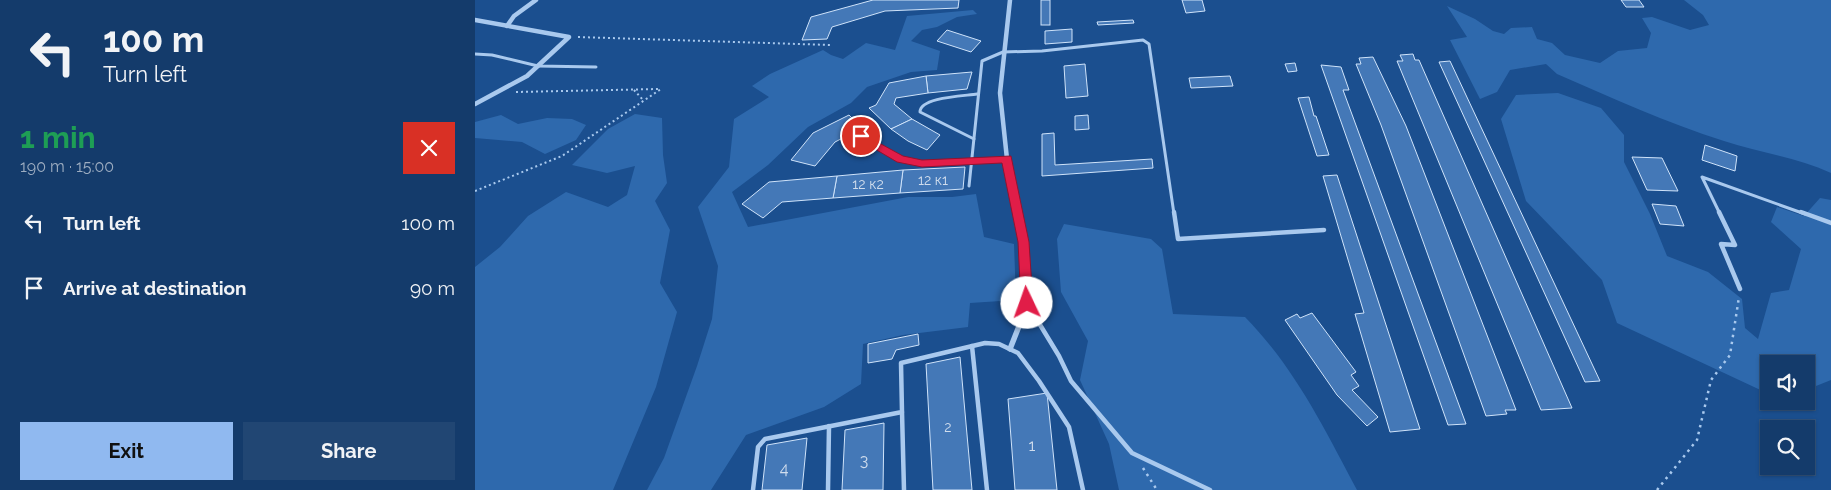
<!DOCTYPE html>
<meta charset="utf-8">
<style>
:root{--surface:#143b6b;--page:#214673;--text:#f1f3f6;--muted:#9dadc1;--line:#33557e;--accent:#90b9f0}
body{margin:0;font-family:Raleway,sans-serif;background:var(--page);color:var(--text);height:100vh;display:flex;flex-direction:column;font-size:19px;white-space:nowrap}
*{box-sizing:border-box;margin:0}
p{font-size:16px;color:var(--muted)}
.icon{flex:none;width:28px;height:28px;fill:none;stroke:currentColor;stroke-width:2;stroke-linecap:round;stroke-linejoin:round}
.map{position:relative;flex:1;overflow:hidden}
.side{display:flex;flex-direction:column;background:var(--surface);width:475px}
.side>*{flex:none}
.hud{background:#143b6b;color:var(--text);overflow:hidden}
.buttons{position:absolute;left:1285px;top:355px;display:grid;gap:10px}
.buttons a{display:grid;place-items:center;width:55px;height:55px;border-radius:0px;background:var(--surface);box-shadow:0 1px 4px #0004,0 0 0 1px var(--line);font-size:25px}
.pin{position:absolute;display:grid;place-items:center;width:42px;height:42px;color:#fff;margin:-21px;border:2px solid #fff;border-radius:50%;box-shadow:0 1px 5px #0007}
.me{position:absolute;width:55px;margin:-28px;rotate:357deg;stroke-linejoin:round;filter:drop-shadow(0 0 4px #0008)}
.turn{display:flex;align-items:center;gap:18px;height:105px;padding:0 20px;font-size:22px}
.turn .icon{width:65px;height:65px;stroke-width:2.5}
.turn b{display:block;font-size:35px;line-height:42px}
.round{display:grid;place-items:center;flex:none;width:52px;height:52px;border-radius:0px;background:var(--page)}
.overview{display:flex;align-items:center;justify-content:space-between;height:85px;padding:0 20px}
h1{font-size:30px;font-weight:700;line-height:38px;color:#1e9e55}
.action{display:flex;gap:10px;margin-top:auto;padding:10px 20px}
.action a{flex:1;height:58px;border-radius:0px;background:var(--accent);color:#111;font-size:20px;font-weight:700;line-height:58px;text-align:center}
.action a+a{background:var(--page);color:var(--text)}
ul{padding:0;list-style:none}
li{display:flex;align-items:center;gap:15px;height:65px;padding:0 20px}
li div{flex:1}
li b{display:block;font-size:19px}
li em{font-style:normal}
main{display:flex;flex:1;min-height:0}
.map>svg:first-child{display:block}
</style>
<main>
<section class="side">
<div class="hud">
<div class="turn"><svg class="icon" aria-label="left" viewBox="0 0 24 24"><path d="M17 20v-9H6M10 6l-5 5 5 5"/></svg><div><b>100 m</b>Turn left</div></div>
</div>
<div class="overview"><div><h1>1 min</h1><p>190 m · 15:00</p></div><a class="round" style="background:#d93025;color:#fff"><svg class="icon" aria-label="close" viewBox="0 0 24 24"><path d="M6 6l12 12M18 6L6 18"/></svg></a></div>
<ul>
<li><svg class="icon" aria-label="left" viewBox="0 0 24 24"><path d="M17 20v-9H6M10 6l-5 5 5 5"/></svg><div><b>Turn left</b></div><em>100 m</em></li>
<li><svg class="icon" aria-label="arrive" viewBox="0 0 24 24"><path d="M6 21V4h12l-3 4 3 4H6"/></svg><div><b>Arrive at destination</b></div><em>90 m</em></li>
</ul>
<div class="action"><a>Exit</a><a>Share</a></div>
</section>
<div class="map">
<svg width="1356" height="490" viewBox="0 0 1356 490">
<rect width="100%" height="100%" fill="#1b4f8f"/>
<g fill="#2e69ad">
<path d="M1209,0H1356V173C1322,157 1285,153 1249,141C1192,123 1137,98 1082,74L1071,64L1035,70L1022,92L1005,99L975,40L992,37L972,6L1000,19L1018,31L1029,34L1036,28L1057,27L1062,39L1077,43L1090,55L1125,63L1143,51L1172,48L1176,33L1167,18L1177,17L1215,30L1234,25L1228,15Z"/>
<path d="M498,10L502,14L482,17L462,27L447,30L436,41L465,51L462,70L436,72L392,87L376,103L333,127L293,165L257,192L273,227L433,197H477L501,194L509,237L539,244L541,300L495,303L493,327L428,335L388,344L386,384L349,407L271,435L236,490H172L189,458L222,366L237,319L243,266L223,207L254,167L259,119L294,97L277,86L295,74L348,50L356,55L368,59L391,43L420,50L432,16Z"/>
<path d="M1083,93L1126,108L1149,135V162L1175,214L1192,256L1233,272L1267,299L1270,328L1283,339L1296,293L1314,290L1326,249L1296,222L1302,207L1329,216L1345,198L1356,200V380L1331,390V364H1294V394L1142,323L1127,280L1051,201L1026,119L1041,95Z"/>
<path d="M160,114L187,118L188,155L192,183L180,201L195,230L185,283L202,312L181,387L138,490H0V267L25,247L53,216L91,192L133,207L152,195L160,166L132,173L97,165L133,129Z"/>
<path d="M26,115L43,124L72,118L97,119L111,125L101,140L70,154L47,142L0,138V122Z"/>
<path d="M589,224L676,239L687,249L698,314L770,317C820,368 849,428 882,490H644L634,444L605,380L613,341L586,292L582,239Z"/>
</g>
<g fill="#4478b7" stroke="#cfe3fa">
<path d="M398,0H484L483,8L410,11L357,27L352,39L327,40L336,17Z"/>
<rect x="566" y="0" width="9" height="25"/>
<path d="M707,0H727L730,11L711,13Z"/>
<path d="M1146,0H1164L1169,7H1151Z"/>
<path d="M658,20L659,23L623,25L622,22Z"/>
<path d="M597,29V42L570,44V31Z"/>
<path d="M472,30L506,41L496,52L462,41Z"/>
<path d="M938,54L940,60H944L1097,408L1066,410L922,61H928L925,55Z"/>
<path d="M898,57L931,126L1041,410H1030L1032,414L1011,416L906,125L881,64H886L884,58Z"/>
<path d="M975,61L1125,381L1110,382L964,62Z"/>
<path d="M820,63L822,71L813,72L810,64Z"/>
<path d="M610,64L613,96L591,98L589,66Z"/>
<path d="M846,65L866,67L874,90H868L991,424L973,425Z"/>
<path d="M497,72L492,89L453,93L451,76Z"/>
<path d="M451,76L453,93L421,98L419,104L437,119L416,129L394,108L401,105L414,83Z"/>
<path d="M755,76L758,86L716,88L714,78Z"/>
<path d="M834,97L839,116H841L854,155L842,156L823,98Z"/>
<path d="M374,115L387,128L360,142L340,166L316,160L338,133Z"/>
<path d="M613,115L614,129L600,130V116Z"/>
<path d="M437,119L465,135L452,150L433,141L416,129Z"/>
<path d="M579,133L580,165L677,159L678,168L567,176V134Z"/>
<path d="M1230,145L1262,156L1260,171L1227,160Z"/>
<path d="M1157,157L1187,158L1203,191L1172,190Z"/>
<path d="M490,167L488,189L425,193L428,170Z"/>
<path d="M428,170L425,193L358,198L362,176Z"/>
<path d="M862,175L945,429L915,432L880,314L889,313L848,176Z"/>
<path d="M362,176L358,198L307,202L288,218L267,204L294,182Z"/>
<path d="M1177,204L1201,206L1209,226L1185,224Z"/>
<path d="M837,313L881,372L876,375L884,386L877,390L903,417L892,426L862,395L810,320L822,314L825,318Z"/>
<path d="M443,334L444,345L421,350L417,359L393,363V344Z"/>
<path d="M485,357L497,490H458L451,364Z"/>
<path d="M572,393L582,490H540L533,399Z"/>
<path d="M409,423L408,490H367L370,430Z"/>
<path d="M332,438L327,490H287L292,445Z"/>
</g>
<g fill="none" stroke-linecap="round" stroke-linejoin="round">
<g stroke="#a9c9ee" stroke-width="2" stroke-dasharray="2 3" stroke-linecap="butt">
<path d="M103,37L355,45"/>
<path d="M159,90L168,100"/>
<path d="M41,92L183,89"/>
<path d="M0,191L87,156L186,89"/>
</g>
<g stroke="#a9c9ee" stroke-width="2.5" stroke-dasharray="2.5 4.5" stroke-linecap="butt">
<path d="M668,468L682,490"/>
<path d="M1182,490L1222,440L1236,380L1255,355L1264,297"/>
</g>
<g stroke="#a9c9ee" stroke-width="3">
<path d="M0,54L17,55L63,66L121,67"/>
<path d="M386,136L426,160L447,163L532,159"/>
<path d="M499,139L445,112C445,97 490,96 502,94"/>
<path d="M494,186L507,61L528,52L567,51L668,40L674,44L699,214"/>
<path d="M1245,214L1227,177L1330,214"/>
</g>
<g stroke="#a9c9ee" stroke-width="4.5">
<path d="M699,212L703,239L849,230"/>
<path d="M1244,212L1260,245L1246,244L1265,289"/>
<path d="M1326,212L1356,223"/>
<path d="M553,305L584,356L596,381L657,453L735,490"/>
<path d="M497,346L512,490"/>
<path d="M427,412L429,490"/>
<path d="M278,490L283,447L290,439L427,412L426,363L510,343L524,344L543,353L564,381L594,427L608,490"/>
<path d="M353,490L354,426"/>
</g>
<g stroke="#a9c9ee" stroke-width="4.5">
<path d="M535,0L525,93L532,159L543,214"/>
<path d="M0,20L94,37L52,76L0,104"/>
<path d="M32,26L39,16L61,0"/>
</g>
<path stroke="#a9c9ee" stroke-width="5.5" d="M535,349L552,306L549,242L543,212"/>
</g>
<path fill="#e11d48" stroke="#92132f" d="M386,133L428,156L447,160L536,156L554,242L558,303L556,307H547L546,303L543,242L527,163L447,167L422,162L383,139V134Z"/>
<g text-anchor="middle" stroke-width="5" stroke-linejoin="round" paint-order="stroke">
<g font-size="14" fill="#d0dded">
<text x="458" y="185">12 к1</text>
<text x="393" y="189">12 к2</text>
<text x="473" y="432">2</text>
</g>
<g font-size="16" fill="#d0dded">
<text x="557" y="451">1</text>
<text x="389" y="466">3</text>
<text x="309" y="474">4</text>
</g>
</g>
</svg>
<div class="buttons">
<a><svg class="icon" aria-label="sound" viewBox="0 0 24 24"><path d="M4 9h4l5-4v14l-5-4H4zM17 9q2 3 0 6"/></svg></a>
<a><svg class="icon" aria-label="search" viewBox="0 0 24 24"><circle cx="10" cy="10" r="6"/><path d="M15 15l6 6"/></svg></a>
</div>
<div class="pin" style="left:386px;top:136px;background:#d93025"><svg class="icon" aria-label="arrive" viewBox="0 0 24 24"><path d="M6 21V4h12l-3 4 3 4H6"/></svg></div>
<svg class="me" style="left:552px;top:303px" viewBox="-20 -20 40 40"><circle r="19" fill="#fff"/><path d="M0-13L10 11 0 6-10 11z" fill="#e11d48"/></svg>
</div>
</main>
